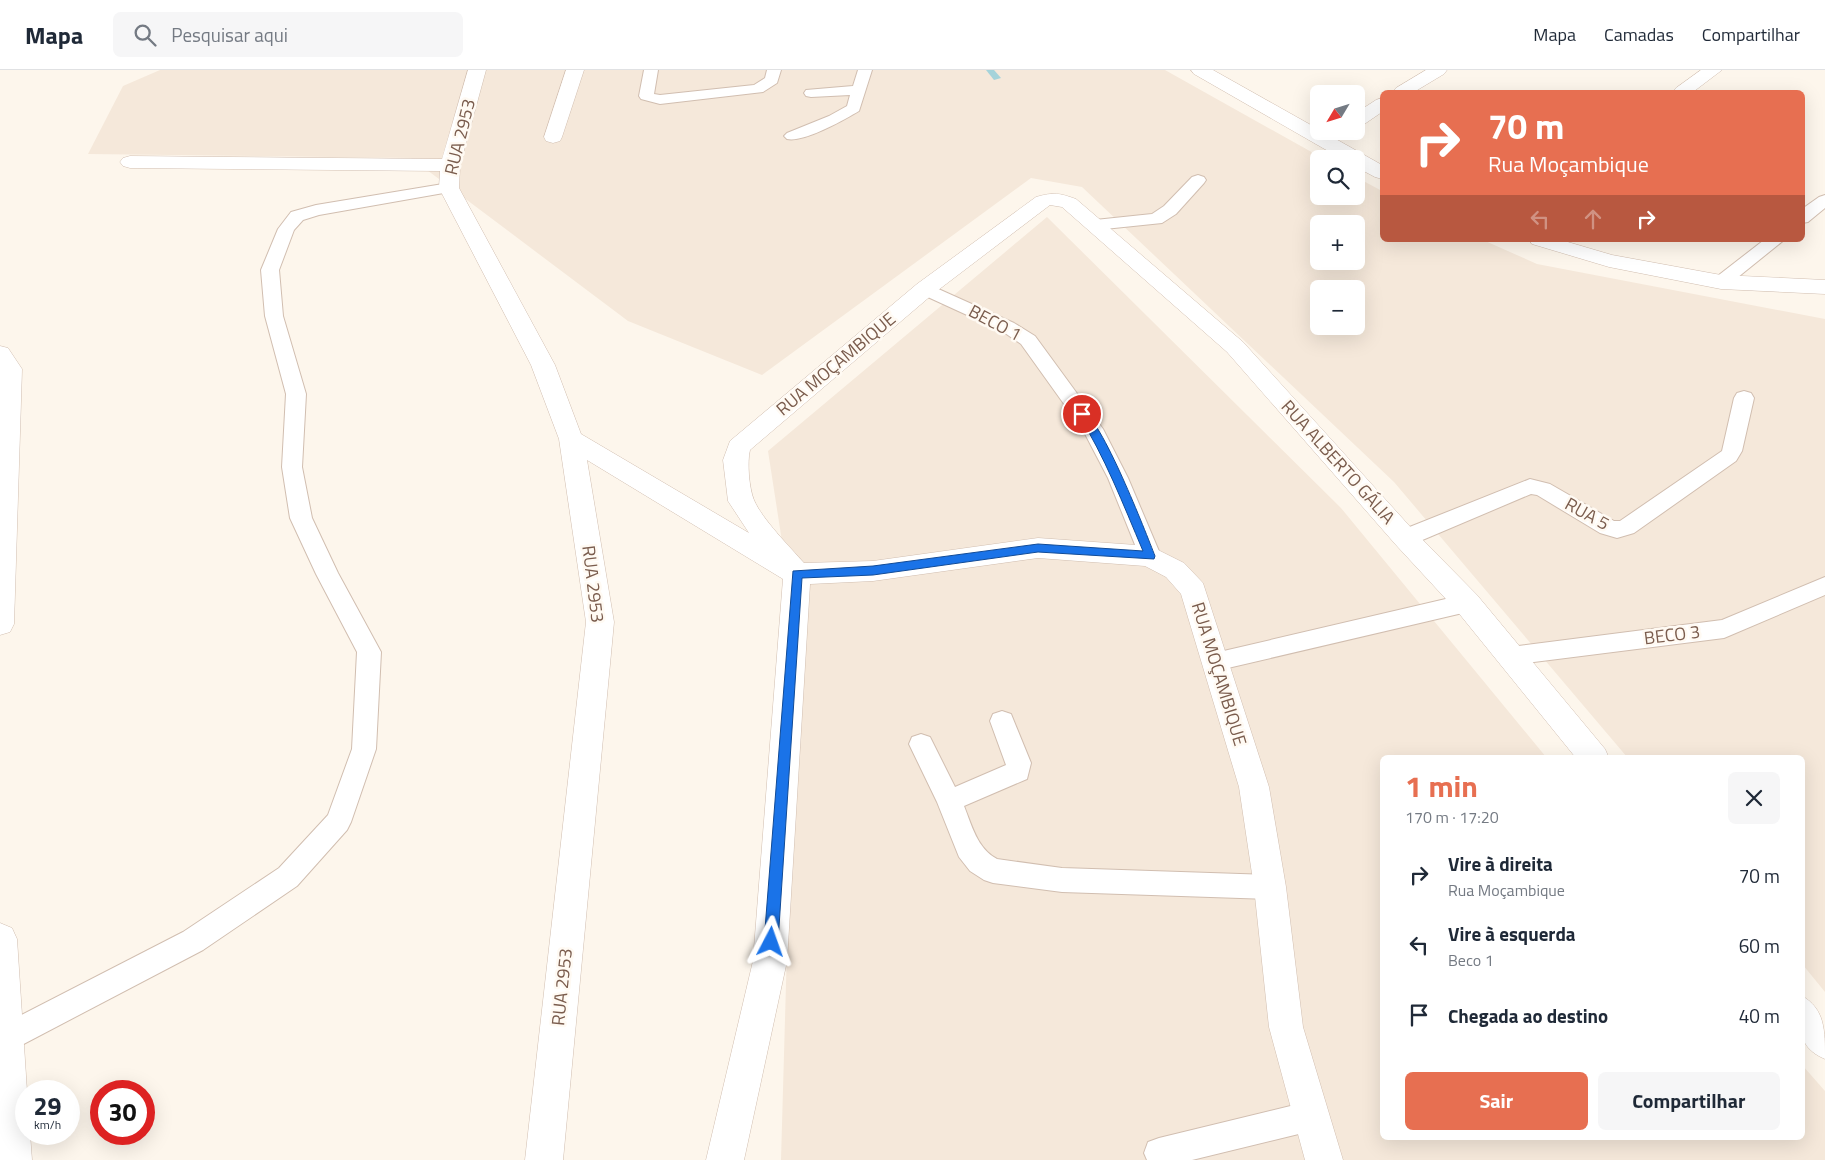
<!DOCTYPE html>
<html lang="pt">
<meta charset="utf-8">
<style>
:root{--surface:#fff;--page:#f6f6f7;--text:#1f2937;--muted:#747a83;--line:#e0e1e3;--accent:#e76f51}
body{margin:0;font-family:"Titillium Web",sans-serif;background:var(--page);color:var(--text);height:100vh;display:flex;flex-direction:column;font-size:19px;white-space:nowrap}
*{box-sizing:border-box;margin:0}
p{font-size:16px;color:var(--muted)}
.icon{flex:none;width:28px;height:28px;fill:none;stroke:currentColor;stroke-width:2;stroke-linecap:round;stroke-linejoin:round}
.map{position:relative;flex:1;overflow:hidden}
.panel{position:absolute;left:1380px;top:685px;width:425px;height:385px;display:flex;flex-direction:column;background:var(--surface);border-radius:8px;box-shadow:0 5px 20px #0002}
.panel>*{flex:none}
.hud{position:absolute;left:1380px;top:20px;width:425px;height:152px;border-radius:8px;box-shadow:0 5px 20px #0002;background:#e76f51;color:#fff;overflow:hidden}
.needle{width:32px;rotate:232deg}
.tools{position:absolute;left:1310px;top:15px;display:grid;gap:10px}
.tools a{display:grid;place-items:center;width:55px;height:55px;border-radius:8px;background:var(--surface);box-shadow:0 5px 20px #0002;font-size:25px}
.speed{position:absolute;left:15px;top:1010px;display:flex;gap:10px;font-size:25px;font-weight:700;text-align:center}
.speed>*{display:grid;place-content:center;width:65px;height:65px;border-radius:50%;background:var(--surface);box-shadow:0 5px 20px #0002;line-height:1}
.speed small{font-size:12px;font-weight:400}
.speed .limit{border:8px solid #d22;background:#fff;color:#111}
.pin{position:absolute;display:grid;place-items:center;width:42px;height:42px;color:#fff;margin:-21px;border:2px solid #fff;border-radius:50%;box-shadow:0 1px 5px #0007}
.me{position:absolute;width:55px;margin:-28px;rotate:4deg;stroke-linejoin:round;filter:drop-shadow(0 0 4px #0008)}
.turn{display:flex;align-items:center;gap:18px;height:105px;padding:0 25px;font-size:22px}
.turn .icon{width:65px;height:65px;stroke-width:2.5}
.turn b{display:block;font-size:35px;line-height:42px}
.lanes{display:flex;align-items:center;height:48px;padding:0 25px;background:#0003;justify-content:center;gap:25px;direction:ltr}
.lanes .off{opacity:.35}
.round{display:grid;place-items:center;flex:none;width:52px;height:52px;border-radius:8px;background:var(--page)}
.summary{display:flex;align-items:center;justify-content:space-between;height:85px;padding:0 25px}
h1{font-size:30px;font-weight:700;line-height:38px;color:var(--accent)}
.cta{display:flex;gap:10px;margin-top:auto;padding:10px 25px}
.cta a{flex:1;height:58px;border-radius:8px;background:var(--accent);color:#fff;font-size:20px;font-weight:700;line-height:58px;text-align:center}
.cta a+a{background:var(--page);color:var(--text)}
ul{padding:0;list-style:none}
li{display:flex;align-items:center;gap:15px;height:70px;padding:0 25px}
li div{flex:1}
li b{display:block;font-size:19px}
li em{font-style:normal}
header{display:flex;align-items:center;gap:30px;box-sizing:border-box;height:70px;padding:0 25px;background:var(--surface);border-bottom:1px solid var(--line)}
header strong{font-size:24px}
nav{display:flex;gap:28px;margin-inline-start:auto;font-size:18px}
.search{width:350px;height:45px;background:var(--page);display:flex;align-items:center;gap:12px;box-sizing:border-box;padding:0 18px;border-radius:8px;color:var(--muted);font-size:19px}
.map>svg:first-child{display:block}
</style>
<header>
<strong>Mapa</strong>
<div class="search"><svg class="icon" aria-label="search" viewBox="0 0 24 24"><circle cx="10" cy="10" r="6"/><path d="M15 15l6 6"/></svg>Pesquisar aqui</div>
<nav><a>Mapa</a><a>Camadas</a><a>Compartilhar</a></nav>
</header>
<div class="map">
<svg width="1825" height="1090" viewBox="0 0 1825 1090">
<rect width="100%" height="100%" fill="#fdf6ec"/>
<g fill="#f5e8da" fill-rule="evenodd">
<path d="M160,0H1165L1324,89H1319V126H1356V107L1382,121V170H1483L1537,194L1825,249V922L1803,895L1802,688L1627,687L1394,412L1082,117L1031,108L762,305L628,251L411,88L88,84L123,16ZM1319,154H1356V191H1319ZM1319,219H1356V256H1319Z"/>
<path d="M1047,147L1341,438L1546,687L1382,688V1068H1802L1803,996L1825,1021V1090H781L796,562L768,381Z"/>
</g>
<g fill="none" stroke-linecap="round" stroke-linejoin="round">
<path fill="#a5d3da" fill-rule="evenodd" d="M986,0H994L1001,8L994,10Z"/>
<g stroke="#d1beb0" stroke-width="2">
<g id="service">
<path d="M644,0H658L654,24L660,25L754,15L765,8L767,0H781L777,13L763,22L660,34L641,29L639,26Z"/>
<path d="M858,0H872L859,41C844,50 803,73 787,69L784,66L787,63L829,46L847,36L850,25L811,27L806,26L804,23L806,20L853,16Z"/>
<path d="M1198,105L1204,107L1206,110L1204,113L1176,144L1162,153L1095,160L1089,159L1087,155L1089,151L1095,150L1152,144L1164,136L1192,107Z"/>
<path d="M449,113L455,115L457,118L455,121L319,145L303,150L294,160L279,200L283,246L306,324L302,397L312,448L338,503L381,582L376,679L351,752L347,760L297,816L203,880L16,978L6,982L0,980V956L183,862L279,798L328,745L352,679L357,582L316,504L290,448L282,397L286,324L265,246L261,200L278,159L291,142L316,135Z"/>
<path d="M1825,125V138L1808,152L1802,153V139L1819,127Z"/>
<path d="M1764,170H1784L1727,216L1721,217L1715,216L1712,212L1715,208Z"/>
<path d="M925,213L1014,253L1035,266L1103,359L1128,408L1161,486L1158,492L1150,494L1142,492L1108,408L1084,362L1021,274L1002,261L919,223L916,219L919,215Z"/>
<path d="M1744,321L1751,323L1754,328L1742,381L1736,391L1634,463L1617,468L1600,463L1537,425L1531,424L1413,474L1405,476L1397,474L1394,468L1397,462L1530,409L1550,414L1614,451H1620L1722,381L1734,328L1737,323Z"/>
<path d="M1825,507V525L1724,568L1511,595L1503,593L1499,586L1503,579L1511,577L1722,550Z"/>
<path d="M1467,524L1475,527L1478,533L1475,539L1467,542L1215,601L1207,599L1203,592L1207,585L1215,583Z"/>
<path d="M1002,641L1011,644L1031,693L1027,709L964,736C972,756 977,778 997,789L1062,798L1270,805L1279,808L1283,817L1279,826L1270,829L1062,822L993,813L984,810L970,801L959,787L937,732L909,674L912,667L921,664L930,667L955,717L1006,695L990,651L993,644Z"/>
<path d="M1311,1031L1322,1035L1326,1046L1322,1057L1311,1061L1192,1090H1147L1144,1083L1148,1072L1159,1068Z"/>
</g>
</g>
<g stroke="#d1beb0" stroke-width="1">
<g id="minor">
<path d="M468,0H486L460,95L459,118L555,295L581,364L749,463L728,431L723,390L730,371L917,214L1036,127C1054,122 1059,123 1076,129L1243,272L1414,461L1477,525L1605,679L1609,688H1576L1457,541L1396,475L1227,282L1062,137L1050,135L933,224L750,380C747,392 749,418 754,430C762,449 790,477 804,493L873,491L1038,468L1150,476L1184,493L1203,513L1269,717L1286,817L1303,957L1343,1090H1305L1269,957L1254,817L1239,717L1181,524L1166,507L1145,496L1038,488L873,511L810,514L787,891L744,1090H706L753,891L783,509L587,390L614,552L563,1090H525L586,552L559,369L531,295L439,118L440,101L130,98L123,96L120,92L123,88L130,86L442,89Z"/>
<path d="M566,0H584L562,67L560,71L553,73L546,71L544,67Z"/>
<path d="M1191,0H1213L1382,95V109L1375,107L1356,97V89H1342L1194,4Z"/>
<path d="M1426,0H1447L1444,4L1414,22H1393L1396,18Z"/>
<path d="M1701,0H1722L1693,22H1673L1676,18Z"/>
<path d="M1382,28V42L1363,55L1356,57V43L1376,30Z"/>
<path d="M1529,170H1561L1612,185L1721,205L1825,210V224L1721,219L1609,197L1532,174Z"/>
<path d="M0,276L8,278L22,299L14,554L10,562L0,565Z"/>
<path d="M0,853L12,858L17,869L27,1021L26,1064H30L32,1090H0Z"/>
<path d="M1802,926C1825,939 1825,960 1825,989C1794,976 1802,955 1802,926Z"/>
</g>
</g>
<use href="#service" fill="#fff" fill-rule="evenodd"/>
<use href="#minor" fill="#fff" fill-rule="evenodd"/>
</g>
<path fill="#1a73e8" stroke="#114b97" d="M1082,341C1101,347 1146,463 1155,486L1154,489L1038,482L873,505L802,508L778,872L776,877L771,879L766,877L764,872L793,501L873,496L1038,474L1143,481C1123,434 1105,387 1078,344Z"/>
<g text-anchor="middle" stroke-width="5" stroke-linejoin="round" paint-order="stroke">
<g font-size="18" fill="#7a5c4d" stroke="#fffaf3">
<text transform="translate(460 67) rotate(-76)" y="6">RUA 2953</text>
<text transform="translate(995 253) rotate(28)" y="6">BECO 1</text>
<text transform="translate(836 294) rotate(-40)" y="6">RUA MOÇAMBIQUE</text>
<text transform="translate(1338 392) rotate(48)" y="6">RUA ALBERTO GÁLIA</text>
<text transform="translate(1587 444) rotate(29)" y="6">RUA 5</text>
<text transform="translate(593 514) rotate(83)" y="6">RUA 2953</text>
<text transform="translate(1672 565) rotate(-7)" y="6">BECO 3</text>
<text transform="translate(1219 604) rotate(73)" y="6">RUA MOÇAMBIQUE</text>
<text transform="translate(562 917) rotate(-84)" y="6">RUA 2953</text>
</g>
</g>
</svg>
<div class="tools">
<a><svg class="needle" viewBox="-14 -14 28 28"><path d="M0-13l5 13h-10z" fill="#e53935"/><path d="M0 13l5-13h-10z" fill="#747a83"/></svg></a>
<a><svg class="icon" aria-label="search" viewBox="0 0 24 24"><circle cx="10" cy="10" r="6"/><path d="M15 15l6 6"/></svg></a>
<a>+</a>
<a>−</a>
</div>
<div class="speed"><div>29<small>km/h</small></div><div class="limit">30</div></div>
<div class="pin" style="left:1082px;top:344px;background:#d93025"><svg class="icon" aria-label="arrive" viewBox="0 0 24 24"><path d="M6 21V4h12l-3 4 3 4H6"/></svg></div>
<svg class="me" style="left:771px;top:872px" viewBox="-20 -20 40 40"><path d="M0-17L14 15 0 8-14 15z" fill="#1a73e8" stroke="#fff" stroke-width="4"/></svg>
<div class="hud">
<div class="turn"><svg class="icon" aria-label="right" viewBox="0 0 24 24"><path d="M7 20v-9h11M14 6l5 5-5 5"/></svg><div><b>70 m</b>Rua Moçambique</div></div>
<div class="lanes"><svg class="icon off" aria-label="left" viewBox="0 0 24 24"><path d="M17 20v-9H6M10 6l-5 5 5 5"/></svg><svg class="icon off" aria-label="ahead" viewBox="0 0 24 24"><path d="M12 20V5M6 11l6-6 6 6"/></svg><svg class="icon" aria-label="right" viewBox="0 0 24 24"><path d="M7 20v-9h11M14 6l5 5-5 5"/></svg></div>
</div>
<section class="panel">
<div class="summary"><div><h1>1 min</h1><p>170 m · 17:20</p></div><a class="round"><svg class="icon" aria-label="close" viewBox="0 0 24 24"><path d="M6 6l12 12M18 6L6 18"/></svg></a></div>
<ul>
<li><svg class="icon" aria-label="right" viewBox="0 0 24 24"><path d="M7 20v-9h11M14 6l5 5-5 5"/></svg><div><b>Vire à direita</b><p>Rua Moçambique</p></div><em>70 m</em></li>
<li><svg class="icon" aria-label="left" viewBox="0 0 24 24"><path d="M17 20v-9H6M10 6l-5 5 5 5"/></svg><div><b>Vire à esquerda</b><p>Beco 1</p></div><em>60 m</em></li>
<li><svg class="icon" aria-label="arrive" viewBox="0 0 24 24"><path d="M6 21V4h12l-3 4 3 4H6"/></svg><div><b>Chegada ao destino</b></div><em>40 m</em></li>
</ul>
<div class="cta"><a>Sair</a><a>Compartilhar</a></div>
</section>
</div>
